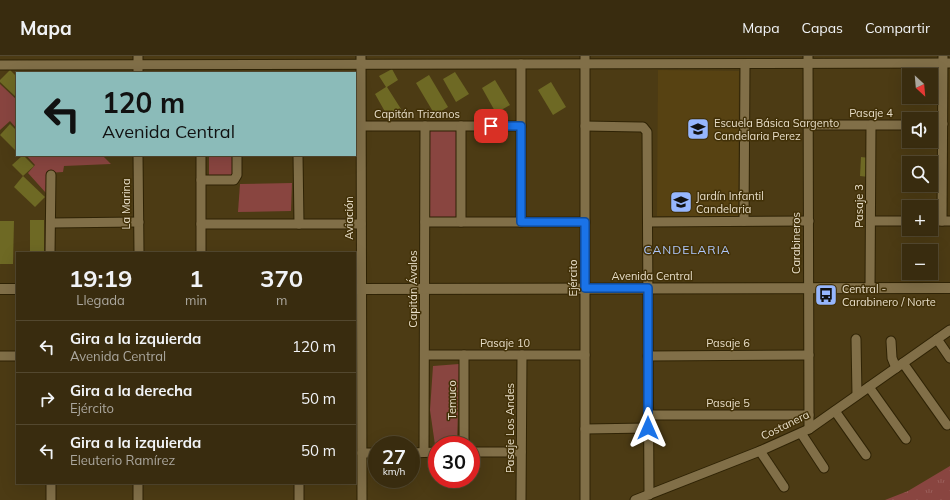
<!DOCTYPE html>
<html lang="es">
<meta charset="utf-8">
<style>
:root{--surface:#392c0f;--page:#44381d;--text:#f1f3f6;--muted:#aba79e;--line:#53482f}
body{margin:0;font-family:Mulish,sans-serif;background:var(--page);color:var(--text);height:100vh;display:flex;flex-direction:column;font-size:15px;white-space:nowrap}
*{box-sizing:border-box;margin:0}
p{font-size:13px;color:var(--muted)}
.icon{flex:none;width:22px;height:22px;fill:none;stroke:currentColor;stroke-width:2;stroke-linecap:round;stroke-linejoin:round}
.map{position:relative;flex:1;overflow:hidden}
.details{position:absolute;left:16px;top:196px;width:340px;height:232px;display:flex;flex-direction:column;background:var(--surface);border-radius:0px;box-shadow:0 4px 16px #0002,0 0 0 1px var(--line)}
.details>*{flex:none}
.guide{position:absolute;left:16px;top:16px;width:340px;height:84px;border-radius:0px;box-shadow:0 4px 16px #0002,0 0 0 1px var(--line);background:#8bbbb9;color:#111;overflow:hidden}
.needle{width:26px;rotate:154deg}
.buttons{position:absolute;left:902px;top:12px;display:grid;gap:8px}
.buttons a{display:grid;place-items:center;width:36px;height:36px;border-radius:0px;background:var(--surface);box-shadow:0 4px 16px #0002,0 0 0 1px var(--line);font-size:20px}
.speed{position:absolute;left:368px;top:380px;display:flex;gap:8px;font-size:20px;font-weight:700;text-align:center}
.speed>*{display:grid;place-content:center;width:52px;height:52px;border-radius:50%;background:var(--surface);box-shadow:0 4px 16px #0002,0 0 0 1px var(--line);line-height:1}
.speed small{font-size:10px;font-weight:400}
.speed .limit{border:6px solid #d22;background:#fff;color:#111}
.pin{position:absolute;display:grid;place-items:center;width:34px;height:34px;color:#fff;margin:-17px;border-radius:8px;box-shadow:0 2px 6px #0006}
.me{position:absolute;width:44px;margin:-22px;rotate:0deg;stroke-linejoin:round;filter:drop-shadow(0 0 3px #0008)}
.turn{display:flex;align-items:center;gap:14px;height:84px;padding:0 20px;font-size:18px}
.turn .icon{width:52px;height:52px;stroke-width:2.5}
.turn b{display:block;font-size:28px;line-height:34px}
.eta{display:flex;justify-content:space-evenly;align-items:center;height:68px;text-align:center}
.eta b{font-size:24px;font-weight:700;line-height:28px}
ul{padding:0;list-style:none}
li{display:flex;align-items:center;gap:12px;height:52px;padding:0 20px;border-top:1px solid var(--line)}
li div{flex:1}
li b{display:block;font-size:15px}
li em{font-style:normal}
header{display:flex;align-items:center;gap:24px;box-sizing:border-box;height:56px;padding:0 20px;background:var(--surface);border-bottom:1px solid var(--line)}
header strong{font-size:19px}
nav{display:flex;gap:22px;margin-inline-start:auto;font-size:14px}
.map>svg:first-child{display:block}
</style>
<header>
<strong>Mapa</strong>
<nav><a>Mapa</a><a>Capas</a><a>Compartir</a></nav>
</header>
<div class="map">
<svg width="950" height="444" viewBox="0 0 950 444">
<defs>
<pattern id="grass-tufts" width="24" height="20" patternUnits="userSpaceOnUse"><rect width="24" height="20" fill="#894540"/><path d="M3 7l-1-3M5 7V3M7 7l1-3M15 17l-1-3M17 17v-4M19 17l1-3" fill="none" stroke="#9a5f5a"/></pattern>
</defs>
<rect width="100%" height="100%" fill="#4c3b14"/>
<path fill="#574212" d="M658,14L739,15L738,160H657Z"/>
<path fill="url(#grass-tufts)" d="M950,410V444H885L908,435Z"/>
<g fill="#894540">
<path d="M0,28L17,44V73L10,65L0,74Z"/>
<rect x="429" y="75" width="28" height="87"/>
<path d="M26,99H102L111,108L64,110L63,116L47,117L46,137L28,117L35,109Z"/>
<rect x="209" y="99" width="23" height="21"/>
<path d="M292,127L291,155L238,156L240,128Z"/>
<path d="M459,308L458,354L456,355H458L457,388L435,389L430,354L433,310Z"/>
</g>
<g fill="#6e6924">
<path d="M392,13L398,24L387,31L401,53L388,61L375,38L386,31L379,20Z"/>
<path d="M10,14L17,21V42L0,26V24Z"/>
<path d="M455,16L469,38L456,46L443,23Z"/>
<path d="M429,19L448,51L435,59L416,27Z"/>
<path d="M495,24L510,49L496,57L482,32Z"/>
<path d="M551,26L566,51L553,59L538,34Z"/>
<path d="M10,68L17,75V96L0,79Z"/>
<path d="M23,99L34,110L23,120L12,109Z"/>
<path d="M861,101L870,102L869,121L860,120Z"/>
<path d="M23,120L45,141L35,151L14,131Z"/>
<rect x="30" y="164" width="14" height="33"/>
<path d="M0,165H14L13,208H0Z"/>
</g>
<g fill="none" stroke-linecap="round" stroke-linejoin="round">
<g stroke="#2f2305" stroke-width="11">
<g id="street">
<path d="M138,0V17"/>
<path d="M361,0L362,444"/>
<path d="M585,0V444"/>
<path d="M808,0L809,373"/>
<path d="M521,8V166"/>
<path d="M0,9L950,7"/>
<path d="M931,68H943"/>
<path d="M808,69H909"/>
<path d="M361,70H521"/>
<path d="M585,70L640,71H643L647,76L649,439"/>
<path d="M138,99L139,197"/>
<path d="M298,99L299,168"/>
<path d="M201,124H234L237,119V99"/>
<path d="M744,165L745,8"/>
<path d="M871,165H909"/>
<path d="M931,165H950"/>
<path d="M942,165L943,0"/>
<path d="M425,166H585"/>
<path d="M461,166V70"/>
<path d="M648,166L809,165"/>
<path d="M51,167L139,166"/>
<path d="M201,168H361"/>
<path d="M50,197L51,119"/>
<path d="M201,197V99"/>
<path d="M870,232L871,69"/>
<path d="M856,283L857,339"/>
<path d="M937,283L950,302"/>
<path d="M891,285L892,302L896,312"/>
<path d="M425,299H585"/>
<path d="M464,299V389"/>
<path d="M0,300H17"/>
<path d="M648,300L809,299"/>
<path d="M903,307L947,369"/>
<path d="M869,331L906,383"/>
<path d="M835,355L866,399"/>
<path d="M648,359H809"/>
<path d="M585,373L648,372"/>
<path d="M801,377L824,412"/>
<path d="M760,395L784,431"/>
<path d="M424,396L425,70"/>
<path d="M471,396H521"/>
<path d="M362,397H377"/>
<path d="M411,397L437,396"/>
<path d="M51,427V444"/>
<path d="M299,427V444"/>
<path d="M138,444V427"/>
<path d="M521,444L522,299"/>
<path d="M635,444L760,395L809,373L950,274"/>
</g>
</g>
<g stroke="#2f2305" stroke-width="12">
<g id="secondary">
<path d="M0,233H17"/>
<path d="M355,233L950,232"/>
</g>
</g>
<use href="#street" stroke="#816f48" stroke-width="9"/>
<use href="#secondary" stroke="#816f48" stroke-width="10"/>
</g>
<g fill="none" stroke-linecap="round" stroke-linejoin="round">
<g stroke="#114b97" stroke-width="10">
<path id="route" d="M491,70H521V166H585V232H648V372"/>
</g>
<use href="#route" stroke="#1a73e8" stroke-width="7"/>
</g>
<defs>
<g id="school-square" transform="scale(1.15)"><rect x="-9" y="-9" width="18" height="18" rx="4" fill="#96b6fd" stroke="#423108"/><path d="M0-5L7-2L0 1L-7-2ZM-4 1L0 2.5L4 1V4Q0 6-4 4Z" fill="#111"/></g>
<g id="bus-square" transform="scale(1.15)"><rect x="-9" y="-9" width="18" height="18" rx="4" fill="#96b6fd" stroke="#423108"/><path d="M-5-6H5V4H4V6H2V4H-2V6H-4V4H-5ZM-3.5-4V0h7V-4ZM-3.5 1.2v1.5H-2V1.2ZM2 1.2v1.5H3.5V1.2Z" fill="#111"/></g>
</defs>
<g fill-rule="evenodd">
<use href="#school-square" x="698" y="73"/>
<use href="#school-square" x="681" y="146"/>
<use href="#bus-square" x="826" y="239"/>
</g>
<g text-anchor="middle" stroke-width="3" stroke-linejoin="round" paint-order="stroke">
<g font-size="11" fill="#e7ddc8" stroke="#423108">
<text x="871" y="61">Pasaje 4</text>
<text x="417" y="62">Capitán Trizanos</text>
<text transform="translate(126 148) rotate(-90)" y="4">La Marina</text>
<text transform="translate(859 150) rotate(-90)" y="4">Pasaje 3</text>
<text transform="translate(349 162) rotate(-90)" y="4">Aviación</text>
<text transform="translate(796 187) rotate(-90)" y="4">Carabineros</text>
<text x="652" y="224">Avenida Central</text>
<text transform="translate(573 222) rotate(-90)" y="4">Ejército</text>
<text transform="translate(413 233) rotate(-90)" y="4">Capitán Ávalos</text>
<text x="505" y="291">Pasaje 10</text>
<text x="728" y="291">Pasaje 6</text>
<text transform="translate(452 344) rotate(-90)" y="4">Temuco</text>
<text x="728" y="351">Pasaje 5</text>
<text transform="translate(785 369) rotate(-26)" y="4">Costanera</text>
<text transform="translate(510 372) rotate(-90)" y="4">Pasaje Los Andes</text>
</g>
<g font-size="11" fill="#e7ddc8" stroke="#423108" text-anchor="start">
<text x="714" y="71">Escuela Básica Sargento<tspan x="714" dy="13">Candelaria Perez</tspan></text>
<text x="696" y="144">Jardín Infantil<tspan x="696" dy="13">Candelaria</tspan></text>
<text x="842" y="237">Central -<tspan x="842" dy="13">Carabinero / Norte</tspan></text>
</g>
<g font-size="12" letter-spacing="1" fill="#afc8fd" stroke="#423108">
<text x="687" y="198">CANDELARIA</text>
</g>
</g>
</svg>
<div class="buttons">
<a><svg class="needle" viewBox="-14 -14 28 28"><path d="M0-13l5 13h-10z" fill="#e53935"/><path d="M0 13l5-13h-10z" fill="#aba79e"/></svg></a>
<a><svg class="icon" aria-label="sound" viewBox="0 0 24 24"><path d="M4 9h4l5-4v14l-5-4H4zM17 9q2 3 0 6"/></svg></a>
<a><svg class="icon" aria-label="search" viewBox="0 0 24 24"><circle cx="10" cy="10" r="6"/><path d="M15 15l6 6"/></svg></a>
<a>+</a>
<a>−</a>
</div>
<div class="speed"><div>27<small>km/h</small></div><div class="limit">30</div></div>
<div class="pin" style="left:491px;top:70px;background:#d93025"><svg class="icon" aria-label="arrive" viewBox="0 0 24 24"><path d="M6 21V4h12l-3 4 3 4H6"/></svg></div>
<svg class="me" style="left:648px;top:372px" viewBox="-20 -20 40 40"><path d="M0-17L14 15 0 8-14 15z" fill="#1a73e8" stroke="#fff" stroke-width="4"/></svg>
<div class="guide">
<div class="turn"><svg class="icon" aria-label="left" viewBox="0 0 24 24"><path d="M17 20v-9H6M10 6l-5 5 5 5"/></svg><div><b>120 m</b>Avenida Central</div></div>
</div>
<section class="details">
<div class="eta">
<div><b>19:19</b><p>Llegada</p></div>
<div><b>1</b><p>min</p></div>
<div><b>370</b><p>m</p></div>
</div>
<ul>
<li><svg class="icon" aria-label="left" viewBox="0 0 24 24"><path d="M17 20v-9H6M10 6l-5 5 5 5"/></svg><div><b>Gira a la izquierda</b><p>Avenida Central</p></div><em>120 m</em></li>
<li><svg class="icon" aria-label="right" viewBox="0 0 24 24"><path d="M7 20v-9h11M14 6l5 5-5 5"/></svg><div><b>Gira a la derecha</b><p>Ejército</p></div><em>50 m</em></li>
<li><svg class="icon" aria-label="left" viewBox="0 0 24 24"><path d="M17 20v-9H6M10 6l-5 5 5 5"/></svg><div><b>Gira a la izquierda</b><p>Eleuterio Ramírez</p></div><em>50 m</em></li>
</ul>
</section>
</div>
